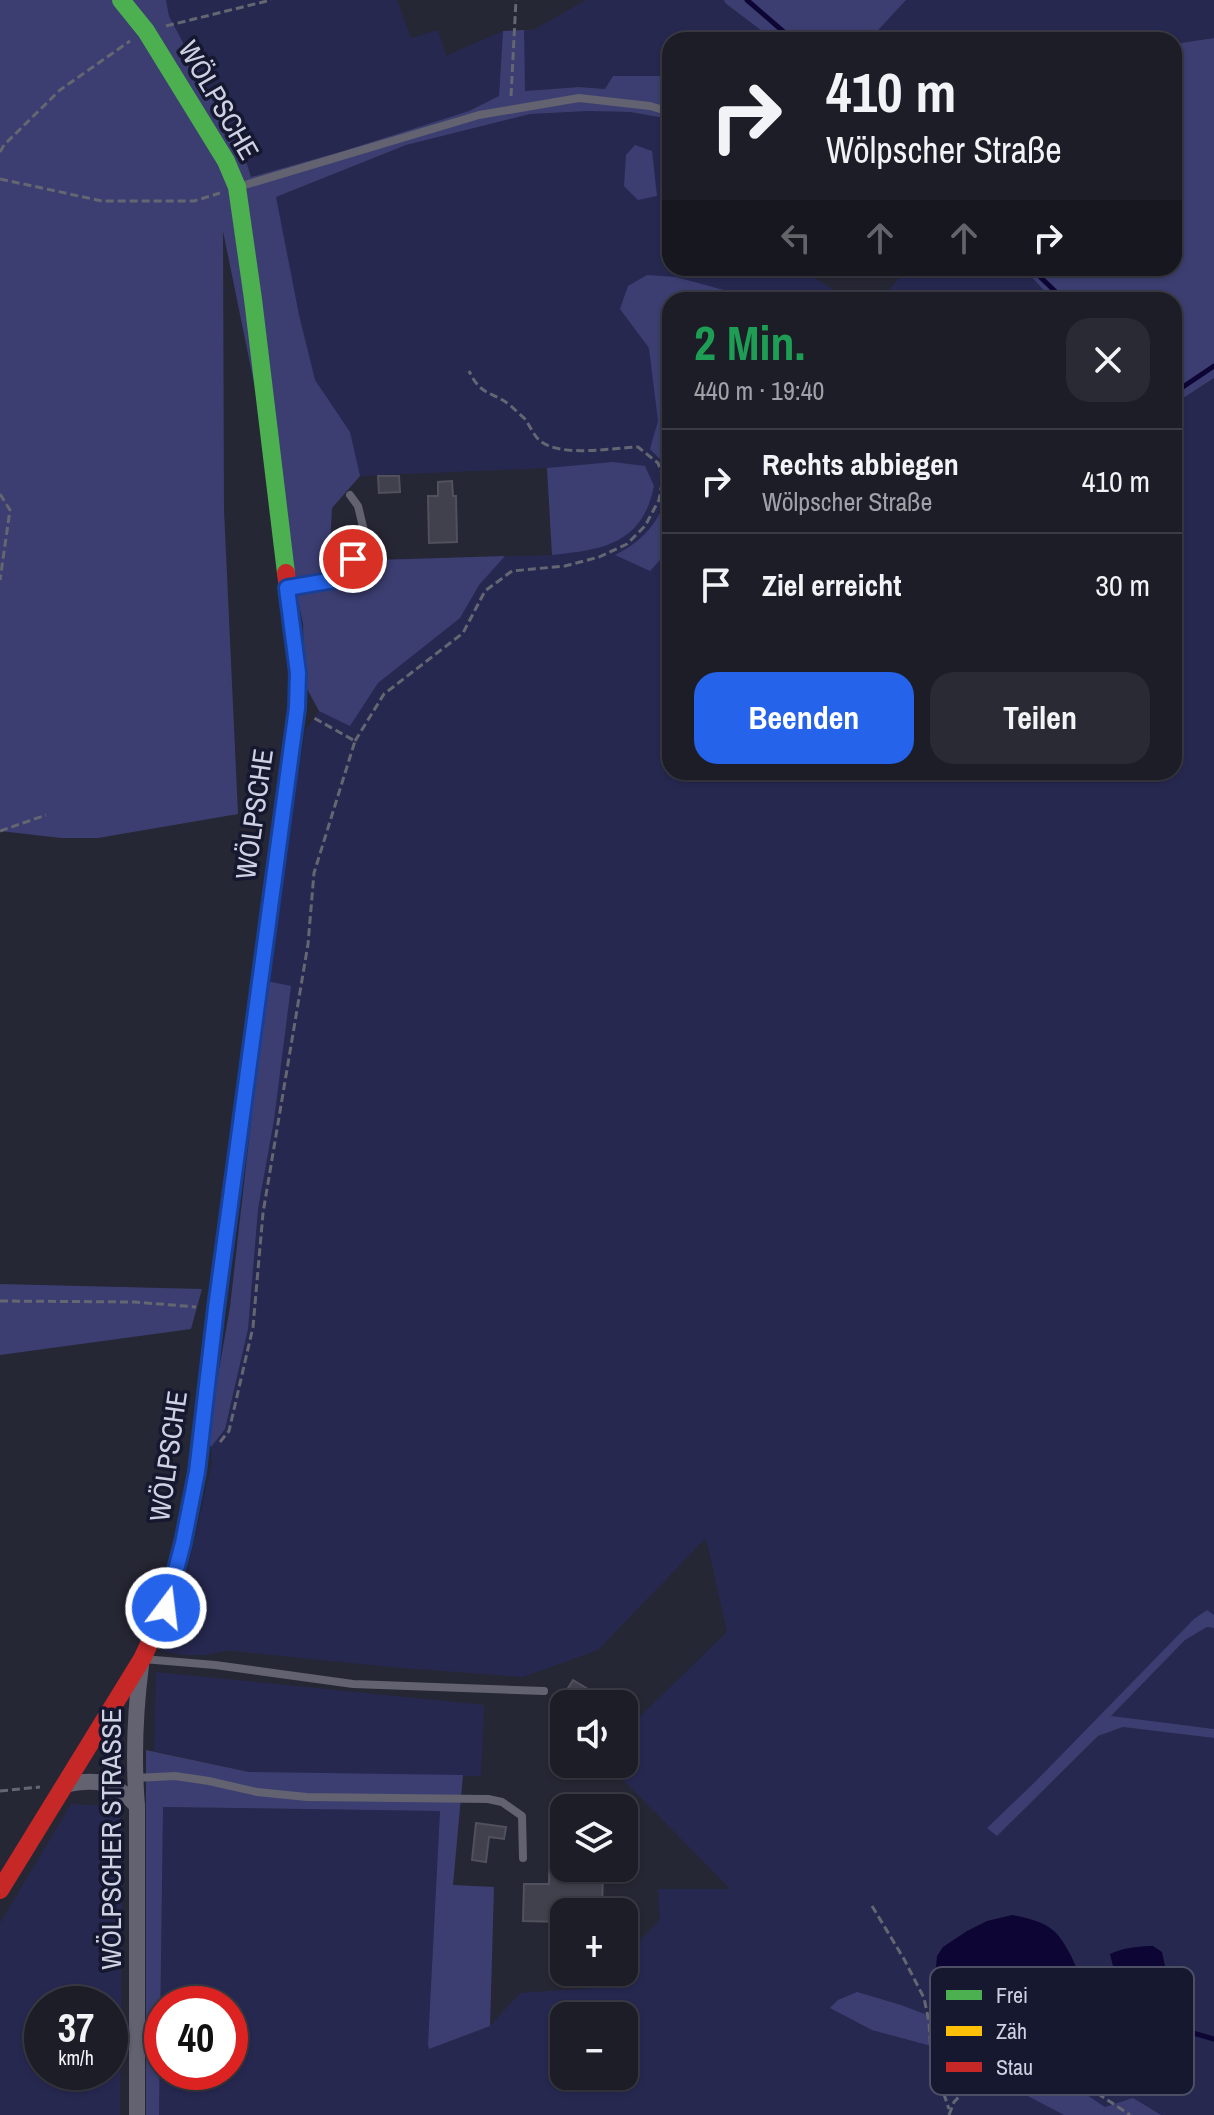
<!DOCTYPE html>
<html lang="de">
<meta charset="utf-8">
<style>
:root{--surface:#1c1d27;--page:#292a33;--text:#f1f3f6;--muted:#a0a2a7;--line:#3a3b44;--accent:#2563eb}
body{margin:0;font-family:"Archivo Narrow",sans-serif;background:var(--page);color:var(--text);height:100vh;display:flex;flex-direction:column;font-size:30px;white-space:nowrap}
*{box-sizing:border-box;margin:0}
p{font-size:26px;color:var(--muted)}
.icon{flex:none;width:44px;height:44px;fill:none;stroke:currentColor;stroke-width:2;stroke-linecap:round;stroke-linejoin:round}
.map{position:relative;flex:1;overflow:hidden}
.sheet{position:absolute;left:662px;top:292px;width:520px;height:488px;display:flex;flex-direction:column;background:var(--surface);border-radius:24px;box-shadow:0 2px 6px #0004,0 0 0 2px var(--line)}
.sheet>*{flex:none}
.banner{position:absolute;left:662px;top:32px;width:520px;height:244px;border-radius:24px;box-shadow:0 2px 6px #0004,0 0 0 2px var(--line);background:#1c1d27;color:var(--text);overflow:hidden}
.fabs{position:absolute;left:550px;top:1690px;display:grid;gap:16px}
.fabs a{display:grid;place-items:center;width:88px;height:88px;border-radius:16px;background:var(--surface);box-shadow:0 2px 6px #0004,0 0 0 2px var(--line);font-size:40px}
.speed{position:absolute;left:24px;top:1986px;display:flex;gap:16px;font-size:40px;font-weight:700;text-align:center}
.speed>*{display:grid;place-content:center;width:104px;height:104px;border-radius:50%;background:var(--surface);box-shadow:0 2px 6px #0004,0 0 0 2px var(--line);line-height:1}
.speed small{font-size:20px;font-weight:400}
.speed .limit{border:12px solid #d22;background:#fff;color:#111}
.pin{position:absolute;display:grid;place-items:center;width:68px;height:68px;color:#fff;margin:-34px;border:4px solid #fff;border-radius:50%;box-shadow:0 2px 8px #0007}
.me{position:absolute;width:88px;margin:-44px;rotate:15deg;stroke-linejoin:round;filter:drop-shadow(0 0 6px #0008)}
.turn{display:flex;align-items:center;gap:28px;height:168px;padding:0 32px;font-size:36px}
.turn .icon{width:104px;height:104px;stroke-width:2.5}
.turn b{display:block;font-size:56px;line-height:68px}
.lanes{display:flex;align-items:center;height:76px;padding:0 32px;background:#0003;justify-content:center;gap:40px;direction:ltr}
.lanes .off{opacity:.35}
.round{display:grid;place-items:center;flex:none;width:84px;height:84px;border-radius:24px;background:var(--page)}
.headline{display:flex;align-items:center;justify-content:space-between;height:136px;padding:0 32px}
h1{font-size:48px;font-weight:700;line-height:60px;color:#1e9e55}
.button{display:flex;gap:16px;margin-top:auto;padding:16px 32px}
.button a{flex:1;height:92px;border-radius:24px;background:var(--accent);color:#fff;font-size:32px;font-weight:700;line-height:92px;text-align:center}
.button a+a{background:var(--page);color:var(--text)}
ul{padding:0;list-style:none}
li{display:flex;align-items:center;gap:24px;height:104px;padding:0 32px;border-top:2px solid var(--line)}
li div{flex:1}
li b{display:block;font-size:30px}
li em{font-style:normal}
.map>svg:first-child{display:block}
</style>
<div class="map">
<svg width="1214" height="2115" viewBox="0 0 1214 2115">
<rect width="100%" height="100%" fill="#262734"/>
<g fill="#272850" fill-rule="evenodd">
<path d="M166,0H397L411,38L438,30L446,56L503,31L499,96L469,111L343,151L251,177L246,161L169,16Z"/>
<path d="M586,0H724L725,3L771,38L770,40H670V76H613L605,89L579,87L524,91V30H533Z"/>
<path d="M906,0H1214V38L1174,44V40H869Z"/>
<path d="M588,111L630,112L670,119V268H799L850,300H670V772H1174V404L1214,378V1615L1207,1610L1194,1619L1047,1787L1098,1736L1123,1727L1214,1738V2115H159L163,1807L440,1811L428,2044L490,2026L520,1993L594,1988L609,1972H624V1957L660,1920L658,1889H730L608,1764H624V1732L727,1632L706,1538L598,1650L523,1677L390,1667L232,1651C222,1650 216,1654 206,1655C193,1656 173,1655 161,1650L183,1591L212,1463L211,1447L207,1438L230,1307L267,981L305,731L319,711L376,560L552,555L547,468L360,476L335,451L300,442L276,197L406,145L530,114ZM162,2004H230V2072H162ZM564,2016H624V2076H564Z"/>
<path d="M907,268H1022L1053,300H881Z"/>
<path d="M1207,1627L1214,1628V1729L1110,1717L1185,1640Z"/>
<path d="M156,1672L484,1705L481,1776L249,1772L154,1751Z"/>
<path d="M71,1804L113,1806L123,1823L120,2115H0V1923ZM42,2004H110V2072H42Z"/>
</g>
<g fill="#3c3e71">
<path d="M0,0H166L169,16L246,161L251,177L343,151L469,111L499,96L503,31L524,30L525,91L579,87L605,89L613,76H670V119L630,112L588,111L530,114L406,145L276,197L299,315L315,380L350,432L360,476L332,508L329,565L367,582L376,560L505,556L479,585L460,618L378,683L350,726L319,711L305,685L303,624L223,231L224,510L238,814L98,838H61L0,831Z"/>
<path d="M724,0H906L869,40H774L725,3Z"/>
<path d="M1214,38V378L1174,404V300H1053L1023,268H1174V44Z"/>
<path d="M635,145L652,151L657,196L638,200L624,186L626,155Z"/>
<path d="M647,275L676,277L738,294L737,300H670V549L650,571L615,555C640,543 661,522 667,493C669,485 668,475 668,467L650,449L658,421L649,348L620,309L628,286Z"/>
<path d="M613,462L645,466L654,486C652,494 650,503 646,511C628,548 588,551 552,555L547,468Z"/>
<path d="M267,981L291,986L274,1120L258,1209L248,1329L225,1429L211,1447L207,1438L230,1307Z"/>
<path d="M0,1284L202,1289L191,1329L0,1355Z"/>
<path d="M1207,1610L1214,1615V1628L1207,1627L1185,1640L1111,1716L1214,1729V1738L1123,1727L1098,1736L997,1836L987,1828L1036,1781L1194,1619Z"/>
<path d="M146,1750L249,1772L463,1775L453,1885L494,1887L490,2026L429,2049L428,2044L440,1811L163,1807L159,2115H146Z"/>
<path d="M857,1992L901,2005L969,2031L1013,2055L1052,2072L1105,2107L1133,2098L1161,2115H1064L935,2047L872,2030L830,2008L838,2000Z"/>
</g>
<g fill="#0d0534">
<path d="M1012,1915C1027,1918 1042,1921 1054,1931C1070,1946 1091,1992 1079,2014C1074,2022 1066,2025 1058,2028L1027,2018L992,1999L949,1982L936,1968L937,1956L943,1947L967,1931L987,1921Z"/>
<path d="M1153,1946L1162,1952L1165,1966L1172,1980L1175,1991L1166,2017L1169,2026L1166,2033C1136,2047 1154,2057 1139,2069C1134,2073 1126,2076 1120,2078L1102,2065C1099,2043 1108,2043 1126,2033C1130,2013 1130,2007 1114,1993L1113,1966L1110,1954C1122,1948 1139,1946 1153,1946Z"/>
</g>
<g fill="none" stroke-linecap="round" stroke-linejoin="round">
<g stroke="#0d0534" stroke-width="5">
<path d="M747,0L793,40"/>
<path d="M1031,268L1064,300"/>
<path d="M1174,393L1214,366"/>
<path d="M1165,2025L1214,2039"/>
</g>
</g>
<g fill="#40414c" stroke="#50515c" stroke-width="2">
<path d="M378,476H399L400,492L379,493Z"/>
<path d="M452,481L453,496H456L457,542L429,543L428,496H438V482Z"/>
<path d="M573,1680L613,1704H558Z"/>
<path d="M476,1823L506,1827L504,1839L489,1837L486,1862L472,1860Z"/>
<path d="M550,1833H564V1868H603L602,1912H564V1922L523,1921L524,1884H549Z"/>
</g>
<g fill="none" stroke-linecap="round" stroke-linejoin="round">
<g stroke="#646672" stroke-width="3" stroke-dasharray="8 4" stroke-linecap="butt">
<path d="M166,26L271,0"/>
<path d="M511,96L516,0"/>
<path d="M0,152L4,145L60,90L130,41"/>
<path d="M0,179L102,201H194L220,193"/>
<path d="M0,494L10,510L0,580"/>
<path d="M355,741L384,694L463,633L485,591L512,571L565,566L599,557L627,544L645,526L659,500L663,477L658,463L638,447C610,448 560,458 539,440C533,434 530,426 525,419C521,415 515,410 511,406C492,390 482,398 469,371"/>
<path d="M0,831L46,815"/>
<path d="M0,1301L135,1302L196,1307"/>
<path d="M220,1442L229,1431L253,1327L263,1213L308,944L314,873L355,741L314,718"/>
<path d="M0,1791L40,1787"/>
<path d="M872,1906L904,1959L924,1998L929,2022L931,2056L949,2109"/>
<path d="M949,2115L954,2102L1002,2052L1016,2048L1029,2050L1043,2057L1130,2115"/>
</g>
<g stroke="#626270" stroke-width="8">
<path d="M238,187L479,115L579,98L650,106L670,112"/>
<path d="M289,588L334,580L353,559L364,531L358,506L350,495"/>
<path d="M143,1659L215,1665L353,1684L544,1691"/>
<path d="M135,1778L175,1776L209,1781L257,1792L307,1797L488,1799L502,1802L522,1816L523,1858"/>
</g>
<g stroke="#626270" stroke-width="16">
<path d="M64,1785C96,1778 115,1781 137,1806"/>
<path d="M137,2115V1806C133,1758 135,1713 141,1665"/>
</g>
<path stroke="#4caf50" stroke-width="18" d="M121,0L146,31L226,161L237,187L253,299L286,573"/>
<path stroke="#ffc107" stroke-width="18" d="M184,1536L197,1472L216,1308L270,906"/>
<g stroke="#c62828" stroke-width="18">
<path d="M270,906L297,708L298,673L286,573"/>
<path d="M0,1890L142,1659L166,1608L184,1536"/>
</g>
</g>
<g fill="none" stroke-linecap="round" stroke-linejoin="round">
<g stroke="#184099" stroke-width="20">
<path id="route" d="M166,1608L183,1543L197,1472L216,1308L297,708L298,673L287,588L334,580L353,559"/>
</g>
<use href="#route" stroke="#2563eb" stroke-width="14"/>
</g>
<g text-anchor="middle" stroke-width="7" stroke-linejoin="round" paint-order="stroke">
<g font-size="28" fill="#ced1e2" stroke="#161830">
<text transform="translate(219 100) rotate(60)" y="10">WÖLPSCHE</text>
<text transform="translate(254 814) rotate(-82)" y="10">WÖLPSCHE</text>
<text transform="translate(168 1456) rotate(-82)" y="10">WÖLPSCHE</text>
<text transform="translate(111 1839) rotate(-90)" y="10">WÖLPSCHER STRASSE</text>
</g>
</g>
<rect x="930" y="1967" width="264" height="128" rx="12" fill="#161830" stroke="#4d5065" stroke-width="2"/>
<rect x="946" y="1990" width="36" height="10" fill="#4caf50"/>
<rect x="946" y="2026" width="36" height="10" fill="#ffc107"/>
<rect x="946" y="2062" width="36" height="10" fill="#c62828"/>
<g font-size="22" fill="#ced1e2">
<text x="996" y="2003">Frei</text>
<text x="996" y="2039">Zäh</text>
<text x="996" y="2075">Stau</text>
</g>
</svg>
<div class="fabs">
<a><svg class="icon" aria-label="sound" viewBox="0 0 24 24"><path d="M4 9h4l5-4v14l-5-4H4zM17 9q2 3 0 6"/></svg></a>
<a><svg class="icon" aria-label="layers" viewBox="0 0 24 24"><path d="M12 4l9 5-9 5-9-5zM3 14l9 5 9-5"/></svg></a>
<a>+</a>
<a>−</a>
</div>
<div class="speed"><div>37<small>km/h</small></div><div class="limit">40</div></div>
<div class="pin" style="left:353px;top:559px;background:#d93025"><svg class="icon" aria-label="arrive" viewBox="0 0 24 24"><path d="M6 21V4h12l-3 4 3 4H6"/></svg></div>
<svg class="me" style="left:166px;top:1608px" viewBox="-20 -20 40 40"><circle r="17" fill="#2563eb" stroke="#fff" stroke-width="3"/><path d="M0-11L8 9 0 5-8 9z" fill="#fff"/></svg>
<div class="banner">
<div class="turn"><svg class="icon" aria-label="right" viewBox="0 0 24 24"><path d="M7 20v-9h11M14 6l5 5-5 5"/></svg><div><b>410 m</b>Wölpscher Straße</div></div>
<div class="lanes"><svg class="icon off" aria-label="left" viewBox="0 0 24 24"><path d="M17 20v-9H6M10 6l-5 5 5 5"/></svg><svg class="icon off" aria-label="ahead" viewBox="0 0 24 24"><path d="M12 20V5M6 11l6-6 6 6"/></svg><svg class="icon off" aria-label="ahead" viewBox="0 0 24 24"><path d="M12 20V5M6 11l6-6 6 6"/></svg><svg class="icon" aria-label="right" viewBox="0 0 24 24"><path d="M7 20v-9h11M14 6l5 5-5 5"/></svg></div>
</div>
<section class="sheet">
<div class="headline"><div><h1>2 Min.</h1><p>440 m · 19:40</p></div><a class="round"><svg class="icon" aria-label="close" viewBox="0 0 24 24"><path d="M6 6l12 12M18 6L6 18"/></svg></a></div>
<ul>
<li><svg class="icon" aria-label="right" viewBox="0 0 24 24"><path d="M7 20v-9h11M14 6l5 5-5 5"/></svg><div><b>Rechts abbiegen</b><p>Wölpscher Straße</p></div><em>410 m</em></li>
<li><svg class="icon" aria-label="arrive" viewBox="0 0 24 24"><path d="M6 21V4h12l-3 4 3 4H6"/></svg><div><b>Ziel erreicht</b></div><em>30 m</em></li>
</ul>
<div class="button"><a>Beenden</a><a>Teilen</a></div>
</section>
</div>
